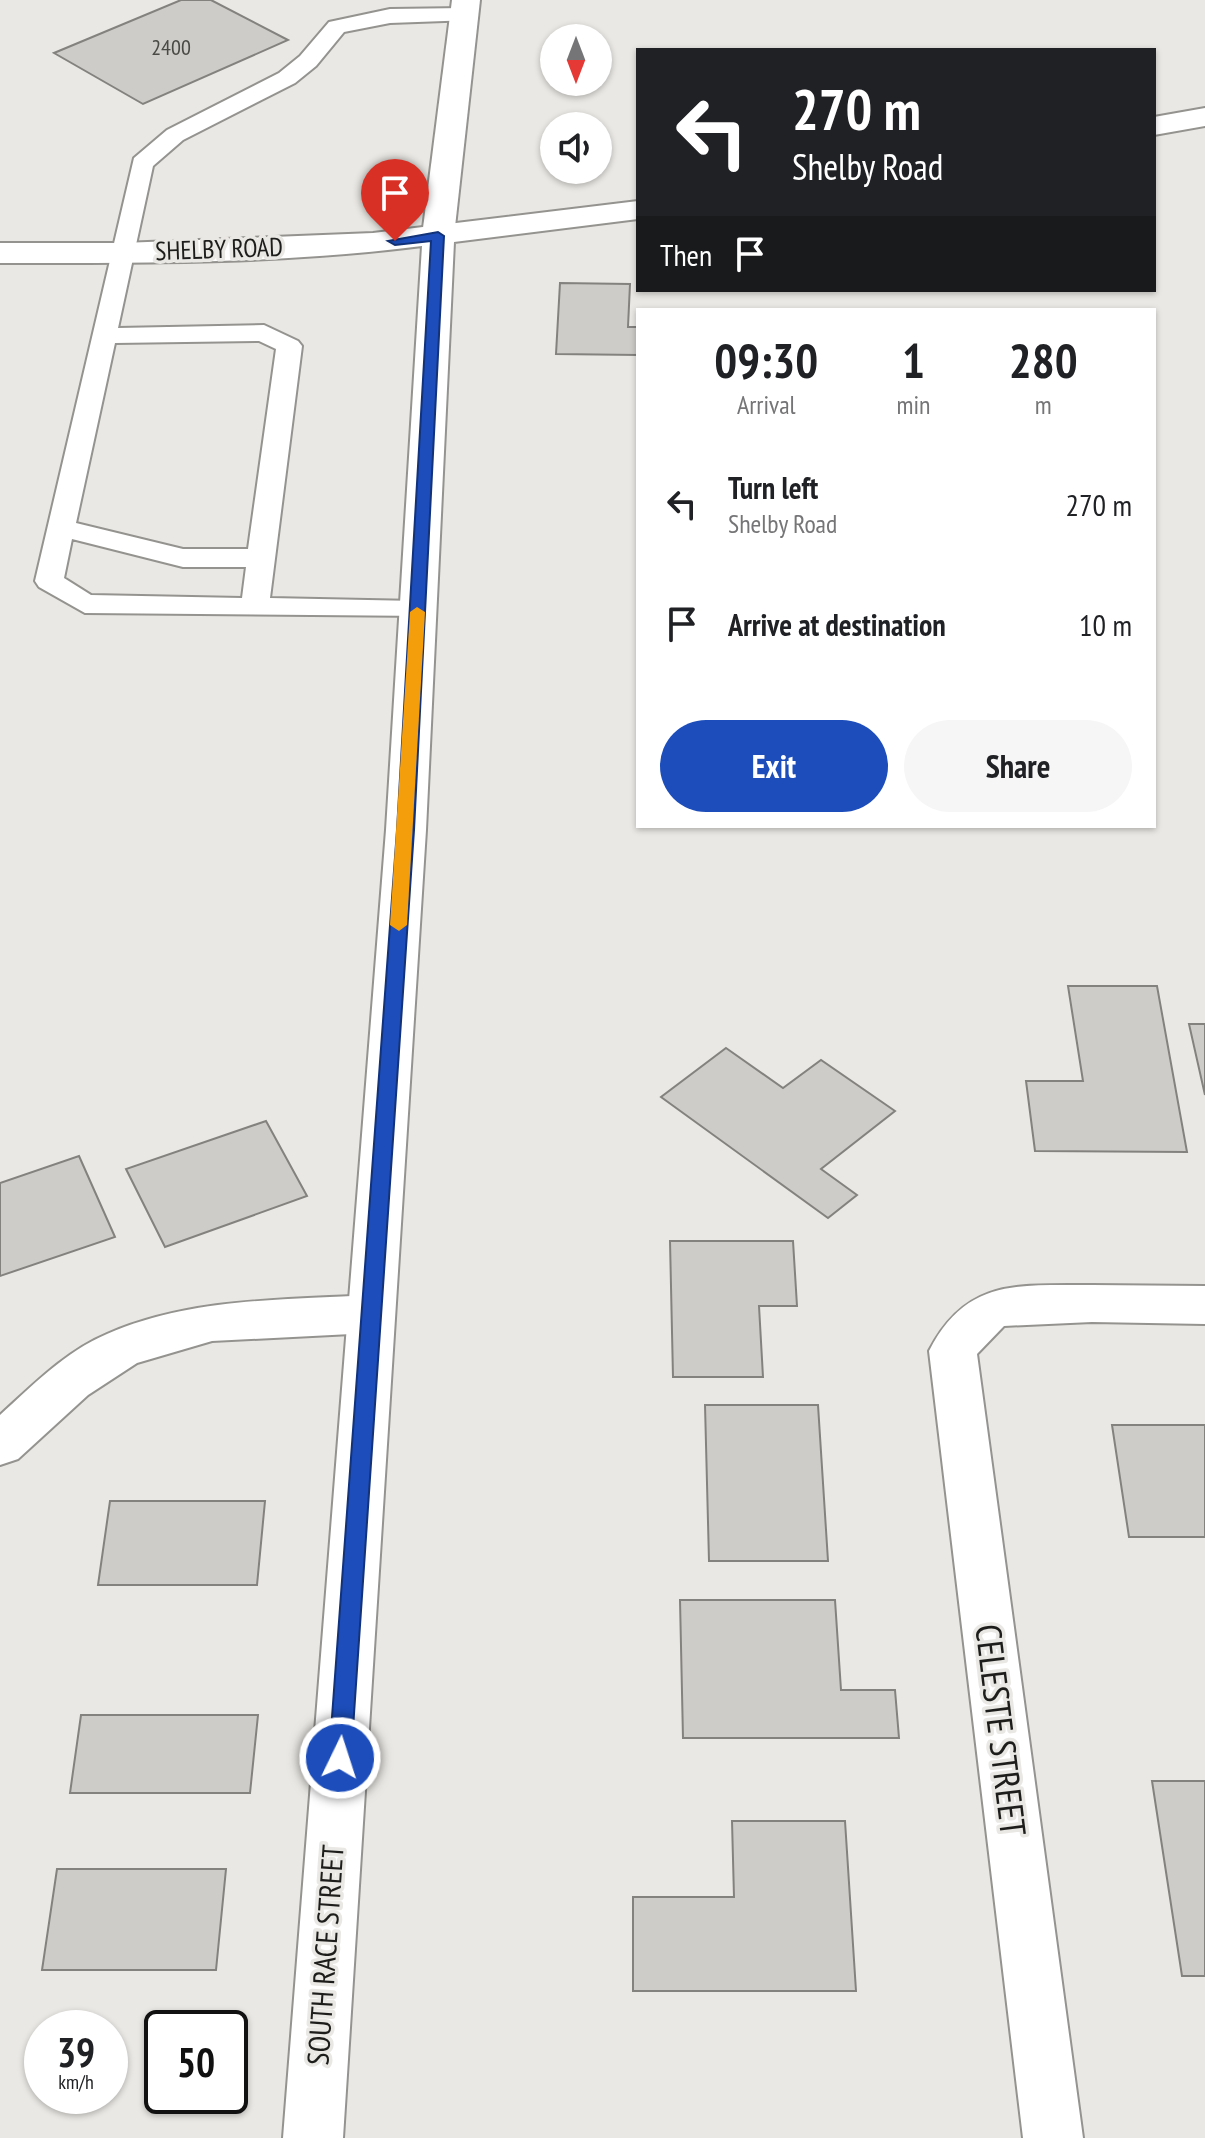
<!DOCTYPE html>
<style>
:root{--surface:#fff;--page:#f6f6f6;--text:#202124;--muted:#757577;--accent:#1c4dba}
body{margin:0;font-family:"PT Sans Narrow",sans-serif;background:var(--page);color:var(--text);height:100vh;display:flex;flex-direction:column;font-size:30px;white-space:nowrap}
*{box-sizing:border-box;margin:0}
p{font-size:26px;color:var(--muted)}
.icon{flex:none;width:44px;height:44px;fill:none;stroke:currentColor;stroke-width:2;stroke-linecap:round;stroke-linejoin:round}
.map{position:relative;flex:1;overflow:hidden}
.details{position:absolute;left:636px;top:308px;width:520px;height:520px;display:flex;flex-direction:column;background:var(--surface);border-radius:0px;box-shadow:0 2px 6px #0004}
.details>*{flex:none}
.banner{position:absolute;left:636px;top:48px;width:520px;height:244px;border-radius:0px;box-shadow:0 2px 6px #0004;background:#202124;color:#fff;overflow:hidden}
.needle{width:52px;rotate:180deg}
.buttons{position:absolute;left:540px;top:24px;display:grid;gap:16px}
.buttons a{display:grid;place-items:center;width:72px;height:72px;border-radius:50%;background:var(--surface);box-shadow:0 2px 6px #0004;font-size:40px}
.speed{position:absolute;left:24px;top:2010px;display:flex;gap:16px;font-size:40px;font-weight:700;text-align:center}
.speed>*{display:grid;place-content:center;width:104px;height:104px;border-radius:50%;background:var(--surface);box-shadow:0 2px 6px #0004;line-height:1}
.speed small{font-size:20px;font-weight:400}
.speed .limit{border:4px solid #111;border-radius:12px;background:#fff;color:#111}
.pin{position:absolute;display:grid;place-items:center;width:68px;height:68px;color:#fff;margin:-82px -34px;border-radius:50% 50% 50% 0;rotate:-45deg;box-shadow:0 0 8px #0007}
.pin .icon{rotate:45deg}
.me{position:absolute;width:88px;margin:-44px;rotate:4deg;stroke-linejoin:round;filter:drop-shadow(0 0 6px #0008)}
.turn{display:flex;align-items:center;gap:28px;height:168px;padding:0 24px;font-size:36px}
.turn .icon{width:104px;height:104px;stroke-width:2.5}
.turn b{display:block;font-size:56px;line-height:68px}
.then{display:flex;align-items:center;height:76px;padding:0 24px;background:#0003;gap:16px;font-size:30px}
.eta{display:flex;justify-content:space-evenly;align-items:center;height:136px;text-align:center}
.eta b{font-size:48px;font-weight:800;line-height:56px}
.primary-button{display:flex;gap:16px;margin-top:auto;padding:16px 24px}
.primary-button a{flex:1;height:92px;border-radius:48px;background:var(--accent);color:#fff;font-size:32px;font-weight:800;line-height:92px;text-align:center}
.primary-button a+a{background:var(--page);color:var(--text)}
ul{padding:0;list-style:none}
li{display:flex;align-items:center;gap:24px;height:120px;padding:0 24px}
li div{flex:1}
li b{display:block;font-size:30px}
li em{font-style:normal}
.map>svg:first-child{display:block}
</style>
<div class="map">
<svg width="1205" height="2138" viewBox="0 0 1205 2138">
<rect width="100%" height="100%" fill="#eae8e4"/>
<g fill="#ceccc8" stroke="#84827f" stroke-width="2">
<path d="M181,0H211L288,40L143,104L54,53Z"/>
<path d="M560,283L630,284L628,327H638V355L556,354Z"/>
<path d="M1068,986H1157L1187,1152L1035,1151L1026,1081H1083Z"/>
<path d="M1189,1024H1205V1095Z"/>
<path d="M726,1048L783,1088L821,1060L895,1111L821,1169L857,1195L828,1218L661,1097Z"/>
<path d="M266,1121L307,1196L165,1247L126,1169Z"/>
<path d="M79,1156L115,1237L0,1276V1183Z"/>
<path d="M670,1241H793L797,1306H759L763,1377H673Z"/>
<path d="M705,1405H818L828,1561H709Z"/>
<path d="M1112,1425H1205V1537H1129Z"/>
<path d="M110,1501H265L257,1585H98Z"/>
<path d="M680,1600H835L841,1690H895L899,1738H683Z"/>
<path d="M81,1715H258L250,1793H70Z"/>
<path d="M1152,1781H1205V1976H1182Z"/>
<path d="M732,1821H845L856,1991H633V1897H734Z"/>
<path d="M57,1869H226L216,1970H42Z"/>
</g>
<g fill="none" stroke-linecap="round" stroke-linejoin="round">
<g stroke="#94938f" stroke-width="4">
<path id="service" d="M464,8L472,10L475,15L472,20L390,23L344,32L316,66L295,83L183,140L153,166L118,328L264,325L298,341L302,346L270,598L417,601L427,604L431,610L427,616L85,613L39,587L35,581L134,158L167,130L279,73L300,56L329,22L390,9ZM259,341L276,349L248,549H183L76,523L115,343ZM72,539L183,567H246L242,598L91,595L64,578Z"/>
</g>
<g stroke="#94938f" stroke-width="4">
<g id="minor">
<path d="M1092,1285L1205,1286V1324L1092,1322L1004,1326L977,1354L1083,2138H1023L929,1351C967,1277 1019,1286 1092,1285Z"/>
<path d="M371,1295L388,1301L395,1314L388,1327L371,1333L212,1341L137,1363L88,1395L18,1459L0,1465V1415C32,1386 66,1351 107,1334C190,1298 282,1300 371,1295Z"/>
</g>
</g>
<g stroke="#94938f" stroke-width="4">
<path id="tertiary" d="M452,0H480L454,236L449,243H427L422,236Z"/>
</g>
<g stroke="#94938f" stroke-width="4">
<g id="secondary">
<path d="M1205,108V126L1154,135V117Z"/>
<path d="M638,201V219L454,242L426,830L343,2138H283L386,830L422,246C283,264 140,263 0,263V243H122L373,233Z"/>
</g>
</g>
<use href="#service" fill="#fff" fill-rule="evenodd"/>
<use href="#minor" fill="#fff" fill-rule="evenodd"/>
<use href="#tertiary" fill="#fff" fill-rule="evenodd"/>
<use href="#secondary" fill="#fff" fill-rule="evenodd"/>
</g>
<path fill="#1c4dba" stroke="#123279" stroke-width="2" d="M438,232L444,236L414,830L351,1758L348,1765L340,1768L332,1765L329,1758L397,830L431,241L395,245L388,241Z"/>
<path fill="#f59e0b" d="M417,607L425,612L407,925L399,931L390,925L410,612Z"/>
<g text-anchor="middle" stroke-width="7" stroke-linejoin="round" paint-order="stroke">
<g font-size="22" fill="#494946">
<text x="171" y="55">2400</text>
</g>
<g font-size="26" fill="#1d1d1b" stroke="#eae8e4">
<text transform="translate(219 249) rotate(-2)" y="9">SHELBY ROAD</text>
</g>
<g font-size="30" fill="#1d1d1b" stroke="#eae8e4">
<text transform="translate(326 1955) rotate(-86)" y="10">SOUTH RACE STREET</text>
</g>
<g font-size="36" fill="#1d1d1b" stroke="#eae8e4">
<text transform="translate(1001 1730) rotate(83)" y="13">CELESTE STREET</text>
</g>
</g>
</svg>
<div class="buttons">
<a><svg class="needle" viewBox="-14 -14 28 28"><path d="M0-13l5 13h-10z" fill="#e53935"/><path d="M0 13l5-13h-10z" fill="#757577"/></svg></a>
<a><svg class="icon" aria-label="sound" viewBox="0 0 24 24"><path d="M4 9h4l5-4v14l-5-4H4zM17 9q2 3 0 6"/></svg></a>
</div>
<div class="speed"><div>39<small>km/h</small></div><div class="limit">50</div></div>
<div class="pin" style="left:395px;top:241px;background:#d93025"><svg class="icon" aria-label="arrive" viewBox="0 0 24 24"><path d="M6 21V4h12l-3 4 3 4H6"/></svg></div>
<svg class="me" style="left:340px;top:1758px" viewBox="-20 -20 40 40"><circle r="17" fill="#1c4dba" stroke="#fff" stroke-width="3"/><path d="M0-11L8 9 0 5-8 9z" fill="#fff"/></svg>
<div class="banner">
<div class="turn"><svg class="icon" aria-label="left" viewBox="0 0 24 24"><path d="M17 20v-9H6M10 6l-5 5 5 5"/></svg><div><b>270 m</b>Shelby Road</div></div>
<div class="then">Then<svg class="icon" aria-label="arrive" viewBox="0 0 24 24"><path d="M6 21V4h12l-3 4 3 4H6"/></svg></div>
</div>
<section class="details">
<div class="eta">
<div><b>09:30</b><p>Arrival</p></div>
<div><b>1</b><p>min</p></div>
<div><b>280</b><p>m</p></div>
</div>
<ul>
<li><svg class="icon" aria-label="left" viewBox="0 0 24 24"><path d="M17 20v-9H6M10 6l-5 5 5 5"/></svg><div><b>Turn left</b><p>Shelby Road</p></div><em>270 m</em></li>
<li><svg class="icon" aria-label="arrive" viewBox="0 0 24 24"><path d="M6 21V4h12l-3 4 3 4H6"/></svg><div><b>Arrive at destination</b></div><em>10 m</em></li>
</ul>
<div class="primary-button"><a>Exit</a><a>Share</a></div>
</section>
</div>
